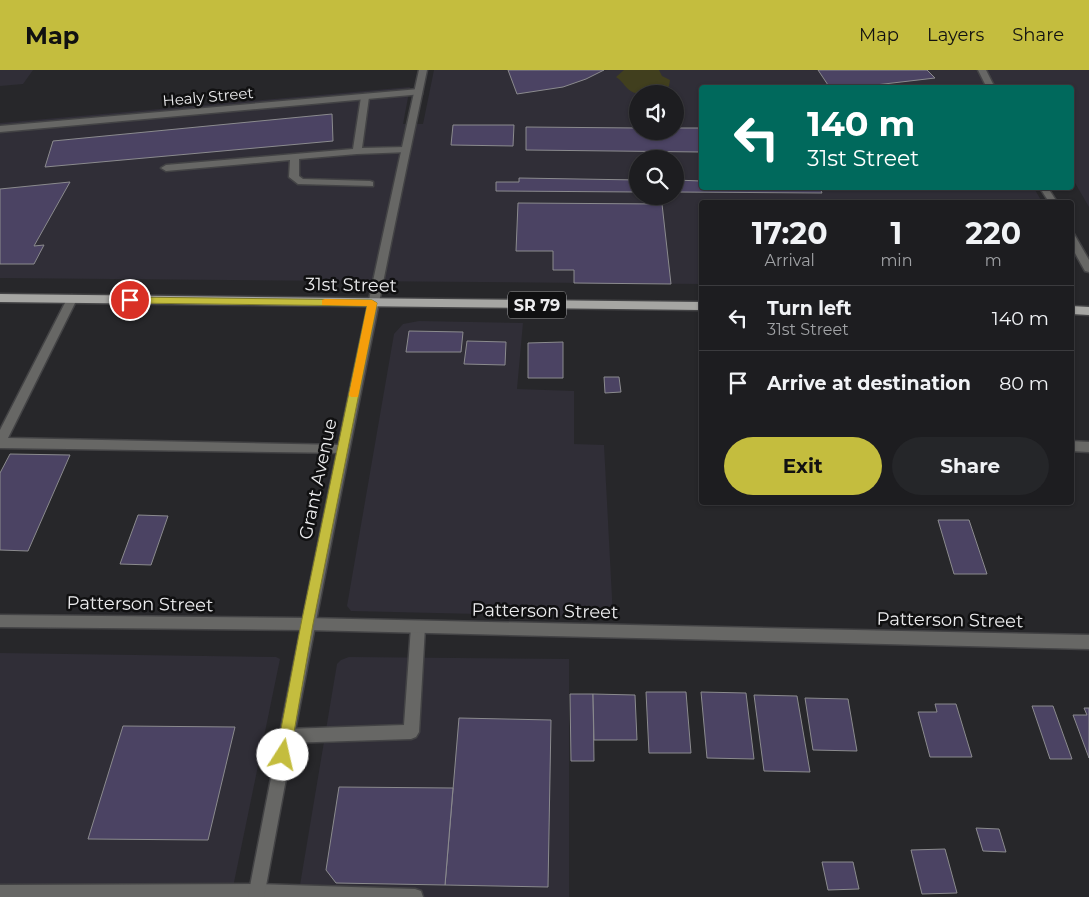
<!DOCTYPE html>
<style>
:root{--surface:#1d1d20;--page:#252629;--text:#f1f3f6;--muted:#a0a2a5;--line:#3b3b3e;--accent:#c4bd3e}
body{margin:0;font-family:Montserrat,sans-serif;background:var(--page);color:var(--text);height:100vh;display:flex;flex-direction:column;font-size:19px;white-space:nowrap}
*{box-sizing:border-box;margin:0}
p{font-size:16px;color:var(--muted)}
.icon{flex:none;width:28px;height:28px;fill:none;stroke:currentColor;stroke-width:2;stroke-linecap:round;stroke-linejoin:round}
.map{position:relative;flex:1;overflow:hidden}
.side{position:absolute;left:699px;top:130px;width:375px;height:305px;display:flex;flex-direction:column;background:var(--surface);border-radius:5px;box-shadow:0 1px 4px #0004,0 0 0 1px var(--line)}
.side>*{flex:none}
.top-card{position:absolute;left:699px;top:15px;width:375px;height:105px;border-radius:5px;box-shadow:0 1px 4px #0004,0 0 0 1px var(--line);background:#00695c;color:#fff;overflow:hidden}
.tools{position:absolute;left:629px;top:15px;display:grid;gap:10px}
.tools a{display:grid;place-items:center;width:55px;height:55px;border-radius:50%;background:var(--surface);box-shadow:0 1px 4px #0004,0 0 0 1px var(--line);font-size:25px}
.pin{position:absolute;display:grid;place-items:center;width:42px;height:42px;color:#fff;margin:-21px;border:2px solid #fff;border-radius:50%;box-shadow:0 1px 5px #0007}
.me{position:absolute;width:55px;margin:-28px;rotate:10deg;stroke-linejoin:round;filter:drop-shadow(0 0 4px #0008)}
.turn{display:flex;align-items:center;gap:18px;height:105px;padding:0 25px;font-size:22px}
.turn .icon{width:65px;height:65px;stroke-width:2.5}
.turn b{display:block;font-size:35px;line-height:42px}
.eta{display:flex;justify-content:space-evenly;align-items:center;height:85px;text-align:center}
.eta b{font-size:30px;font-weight:700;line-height:35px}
.button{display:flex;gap:10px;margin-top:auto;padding:10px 25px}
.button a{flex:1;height:58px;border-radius:30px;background:var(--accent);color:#111;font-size:20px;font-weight:700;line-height:58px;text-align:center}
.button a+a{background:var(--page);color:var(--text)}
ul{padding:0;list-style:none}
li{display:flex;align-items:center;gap:15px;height:65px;padding:0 25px;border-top:1px solid var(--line)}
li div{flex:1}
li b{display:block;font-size:19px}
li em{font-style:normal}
header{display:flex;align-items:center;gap:30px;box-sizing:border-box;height:70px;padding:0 25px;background:var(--accent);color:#111}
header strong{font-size:24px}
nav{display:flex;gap:28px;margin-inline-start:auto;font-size:18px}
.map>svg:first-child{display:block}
</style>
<header>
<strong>Map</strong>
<nav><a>Map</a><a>Layers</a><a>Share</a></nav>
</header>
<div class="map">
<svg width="1089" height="827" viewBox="0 0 1089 827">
<rect width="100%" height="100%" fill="#27272a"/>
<g fill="#302e37" fill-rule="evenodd">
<path d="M0,0H33L23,14L0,16Z"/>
<path d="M434,0H1089V137L1071,106V18H701V118H1034L1042,132H701V214L0,208V53L410,17L403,54H423ZM638,24H675V61H638ZM638,89H675V126H638Z"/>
<path d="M419,251L523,253L517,319L574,321V374L604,375L613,547L351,541L347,536L394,264L403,254Z"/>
<path d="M0,583L276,587L280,589L231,827H0Z"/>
<path d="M349,587L569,589V827H298L337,594L341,590Z"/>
</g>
<path fill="#413f1e" d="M624,0H659L662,6L670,10L669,16L662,24C651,24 635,27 627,18C623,14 622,11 616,7Z"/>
<g fill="#4b4363" stroke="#8b8b8e">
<path d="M508,0H604L586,9L563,17L517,24Z"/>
<path d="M818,0H927L935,8L850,18H830Z"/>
<path d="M332,44L333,71L45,97L53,71Z"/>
<path d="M453,55H514L513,76L451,75Z"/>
<path d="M526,57L638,58V61H675V58H701V82L526,80Z"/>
<path d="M519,108L638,110V122L496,121V112H519Z"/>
<path d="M675,110L701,111V118H820L822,123L675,122Z"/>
<path d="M70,112L34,176L44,175L34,194H0V119Z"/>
<path d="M518,133L662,134L671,214L574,213V200H553V181H516Z"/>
<path d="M409,261L463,262L461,282H406Z"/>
<path d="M467,271L506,272L505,295L464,294Z"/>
<path d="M563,272V308H528V273Z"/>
<path d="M604,307H619L621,322L605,323Z"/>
<path d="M10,384L70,385L28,481L0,480V403Z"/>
<path d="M138,445L168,446L151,495L120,494Z"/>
<path d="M938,450H969L987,504H954Z"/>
<path d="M646,622H686L691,683H649Z"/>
<path d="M701,622L746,623L754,689L707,688Z"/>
<path d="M570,624H593L594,691H571Z"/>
<path d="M593,624L635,625L637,670H594Z"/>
<path d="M754,625L797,626L810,702L764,701Z"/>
<path d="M805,628L848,629L857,681L813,680Z"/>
<path d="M935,634H956L972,687H930L918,642H937Z"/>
<path d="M1032,636H1053L1072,689H1050Z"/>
<path d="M1084,638H1089V688L1073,645H1087Z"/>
<path d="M459,648L551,650L548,817L445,815Z"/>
<path d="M123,656L235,657L208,770L88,769Z"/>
<path d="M339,717L453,718L445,815L336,813L326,800Z"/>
<path d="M976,758L999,759L1006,782L983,781Z"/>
<path d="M945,779L957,823L922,824L911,780Z"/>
<path d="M822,792H853L859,819L828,820Z"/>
</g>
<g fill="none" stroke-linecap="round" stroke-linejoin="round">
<g stroke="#434345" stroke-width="3">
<g id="service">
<path d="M365,24L369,27L362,78L406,77L409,78V82L357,84L299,89V106L303,109L370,111L373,112V116L298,114L289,107L290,90L166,101L161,98L166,95L353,79L361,27Z"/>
<path d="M72,225L77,229L8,368L343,375L347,377L349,380L347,383L0,378V360L67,229Z"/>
<path d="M1071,371L1089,372V382L1071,381Z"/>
<path d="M418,551L423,553L425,557L419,662L416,667L411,669L286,673L281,671L278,666L281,661L286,659L404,655L411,557L413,553Z"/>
<path d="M257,814L415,819L421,821L423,827H0V815Z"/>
</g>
</g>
<g stroke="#434345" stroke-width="3">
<g id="minor">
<path d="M419,19L422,20V24L0,62V56Z"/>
<path d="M0,545L307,548L1089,565V579L307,560L0,557Z"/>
</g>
</g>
<g stroke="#434345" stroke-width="3">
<g id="tertiary">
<path d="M419,0H427C369,275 315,550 264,827H248C301,550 358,275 419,0Z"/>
<path d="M978,0H986L995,18H987Z"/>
<path d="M1040,118H1048L1057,132H1049Z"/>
<path d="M1071,163L1074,164L1089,190V202L1085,201L1071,176Z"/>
</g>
</g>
<g stroke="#434345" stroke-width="3">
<g id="primary">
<path d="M0,224L701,232V240L0,232Z"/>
<path d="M1071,236L1089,237V245L1071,244Z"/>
</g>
</g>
<use href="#service" fill="#676765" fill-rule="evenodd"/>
<use href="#minor" fill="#676765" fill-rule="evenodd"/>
<use href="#tertiary" fill="#676765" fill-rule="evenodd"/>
<use href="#primary" fill="#a6a6a3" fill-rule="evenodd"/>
</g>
<path fill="#c4bd3e" stroke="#7f7b28" d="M130,227L372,230L377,233L313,554L290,685L288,690L283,692L278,690L276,685L301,554L367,236L130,233L126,230Z"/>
<path fill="#f59e0b" d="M325,229L372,230L377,233L358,327H351L349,325L367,236L322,235V230Z"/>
<g text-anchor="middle" stroke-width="5" stroke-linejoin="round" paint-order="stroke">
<g font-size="15" fill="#ececee" stroke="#101011">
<text transform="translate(208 27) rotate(-5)" y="5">Healy Street</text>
</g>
<rect fill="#101011" stroke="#aaaaac" stroke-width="1" x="508" y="221.5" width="58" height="27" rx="4"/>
<g font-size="16" font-weight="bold" fill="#ececee">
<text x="537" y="241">SR 79</text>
</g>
<g font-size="18" fill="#ececee" stroke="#101011">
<text transform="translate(351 215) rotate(1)" y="6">31st Street</text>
<text transform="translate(318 409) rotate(-78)" y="6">Grant Avenue</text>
<text transform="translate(140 534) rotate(1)" y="6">Patterson Street</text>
<text transform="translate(545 541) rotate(1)" y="6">Patterson Street</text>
<text transform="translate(950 550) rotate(1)" y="6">Patterson Street</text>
</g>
</g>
</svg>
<div class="tools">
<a><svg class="icon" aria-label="sound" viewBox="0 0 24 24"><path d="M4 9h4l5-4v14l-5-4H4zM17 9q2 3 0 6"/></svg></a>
<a><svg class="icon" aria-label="search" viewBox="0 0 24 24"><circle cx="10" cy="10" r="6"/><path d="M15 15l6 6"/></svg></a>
</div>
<div class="pin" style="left:130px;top:230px;background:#d93025"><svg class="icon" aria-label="arrive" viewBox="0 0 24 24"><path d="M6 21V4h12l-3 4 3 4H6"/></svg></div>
<svg class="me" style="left:283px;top:685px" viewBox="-20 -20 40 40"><circle r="19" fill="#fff"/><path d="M0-13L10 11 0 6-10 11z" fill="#c4bd3e"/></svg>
<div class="top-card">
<div class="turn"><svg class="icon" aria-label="left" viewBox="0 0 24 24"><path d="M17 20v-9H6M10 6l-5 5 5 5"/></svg><div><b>140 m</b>31st Street</div></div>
</div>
<section class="side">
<div class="eta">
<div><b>17:20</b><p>Arrival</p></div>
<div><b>1</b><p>min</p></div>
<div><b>220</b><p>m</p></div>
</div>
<ul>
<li><svg class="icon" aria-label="left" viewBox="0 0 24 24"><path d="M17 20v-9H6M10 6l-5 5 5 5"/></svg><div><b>Turn left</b><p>31st Street</p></div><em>140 m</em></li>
<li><svg class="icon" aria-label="arrive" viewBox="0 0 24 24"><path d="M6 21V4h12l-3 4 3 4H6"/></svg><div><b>Arrive at destination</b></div><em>80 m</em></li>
</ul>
<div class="button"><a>Exit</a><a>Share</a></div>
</section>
</div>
